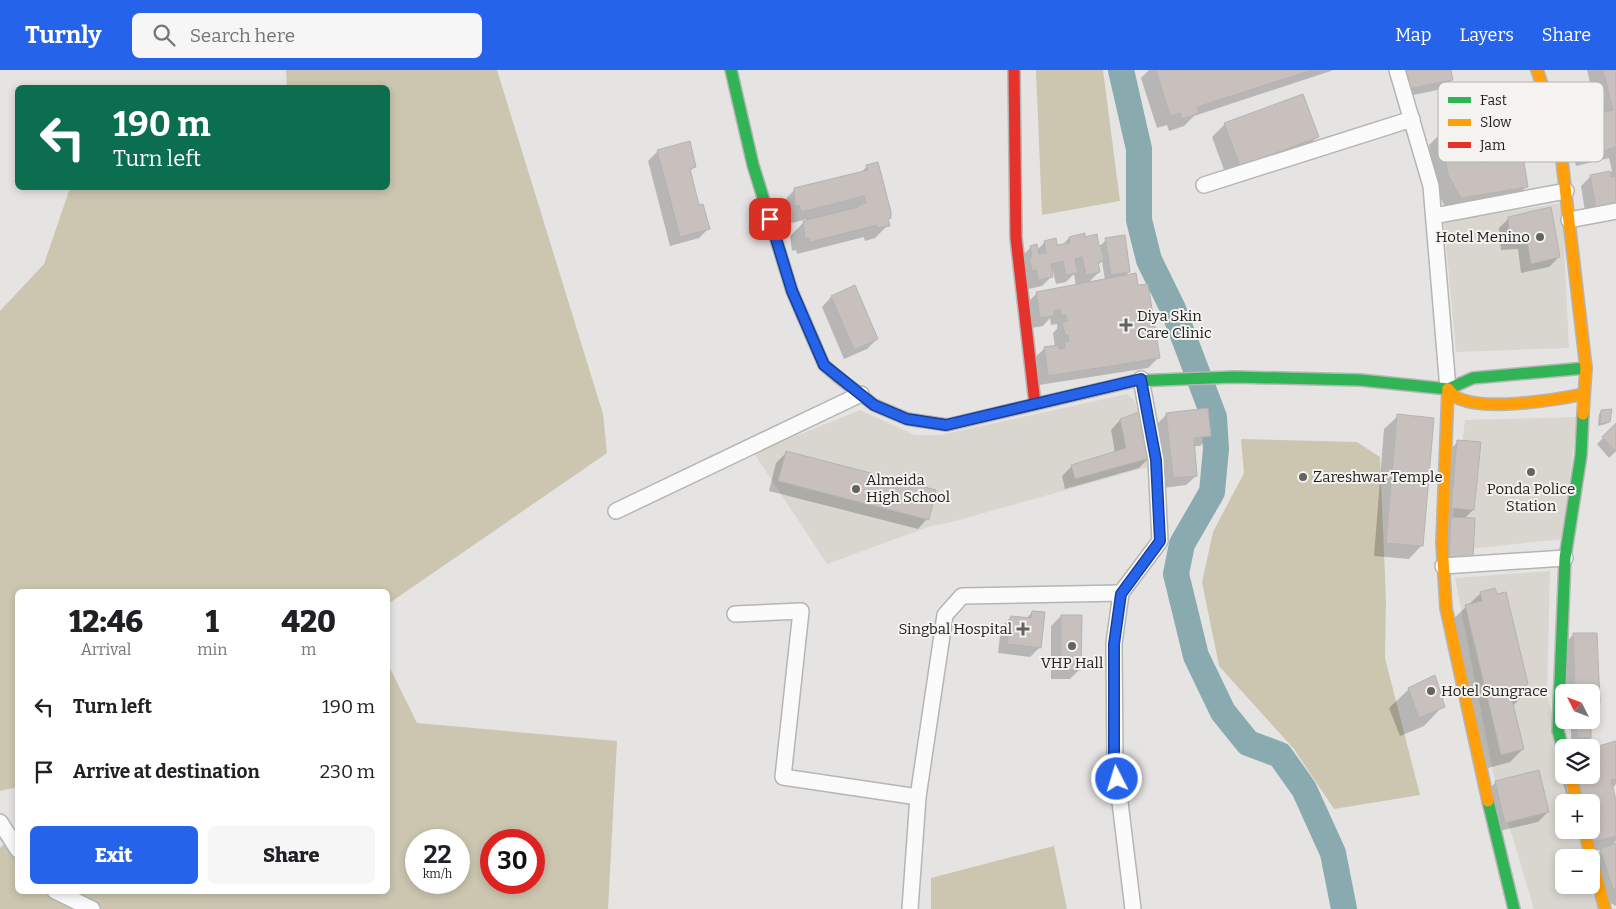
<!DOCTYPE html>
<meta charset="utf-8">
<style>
:root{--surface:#fff;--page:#f6f6f6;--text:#202124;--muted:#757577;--accent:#2563eb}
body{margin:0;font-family:Bitter,serif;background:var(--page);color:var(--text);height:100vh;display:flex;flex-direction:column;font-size:19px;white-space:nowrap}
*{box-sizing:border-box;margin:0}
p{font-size:16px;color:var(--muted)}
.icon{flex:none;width:28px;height:28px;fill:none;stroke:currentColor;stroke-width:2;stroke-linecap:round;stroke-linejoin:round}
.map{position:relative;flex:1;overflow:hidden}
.sheet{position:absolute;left:15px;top:519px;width:375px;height:305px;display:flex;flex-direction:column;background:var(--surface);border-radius:8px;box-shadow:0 2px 8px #0003}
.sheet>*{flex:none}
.top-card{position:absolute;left:15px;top:15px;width:375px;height:105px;border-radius:8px;box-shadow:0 2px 8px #0003;background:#0b6e4f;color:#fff;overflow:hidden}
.needle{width:32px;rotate:312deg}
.fabs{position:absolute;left:1555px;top:614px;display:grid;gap:10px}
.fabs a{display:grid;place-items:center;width:45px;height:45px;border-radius:8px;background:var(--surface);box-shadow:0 2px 8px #0003;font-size:25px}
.speed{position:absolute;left:405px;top:759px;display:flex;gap:10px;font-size:25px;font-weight:700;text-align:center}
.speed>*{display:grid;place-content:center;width:65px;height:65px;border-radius:50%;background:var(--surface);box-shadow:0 2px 8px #0003;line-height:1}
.speed small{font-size:12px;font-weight:400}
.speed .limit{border:8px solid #d22;background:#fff;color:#111}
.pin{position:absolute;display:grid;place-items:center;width:42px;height:42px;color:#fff;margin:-21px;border-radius:10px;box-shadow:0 2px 8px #0006}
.me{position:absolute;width:55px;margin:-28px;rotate:355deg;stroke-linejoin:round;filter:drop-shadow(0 0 4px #0008)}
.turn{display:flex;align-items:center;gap:18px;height:105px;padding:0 15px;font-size:22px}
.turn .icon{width:65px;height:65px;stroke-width:2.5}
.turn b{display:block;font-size:35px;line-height:42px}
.eta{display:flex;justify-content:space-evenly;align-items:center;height:85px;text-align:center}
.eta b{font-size:30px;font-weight:800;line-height:35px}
.primary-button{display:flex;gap:10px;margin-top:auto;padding:10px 15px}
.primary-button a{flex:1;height:58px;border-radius:8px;background:var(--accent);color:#fff;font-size:20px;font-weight:800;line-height:58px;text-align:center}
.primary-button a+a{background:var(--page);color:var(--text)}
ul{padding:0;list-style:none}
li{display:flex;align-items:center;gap:15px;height:65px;padding:0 15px}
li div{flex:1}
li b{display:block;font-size:19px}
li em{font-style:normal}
header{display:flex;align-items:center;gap:30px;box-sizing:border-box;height:70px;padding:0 25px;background:var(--accent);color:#fff}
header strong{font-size:24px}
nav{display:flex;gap:28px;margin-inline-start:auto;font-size:18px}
.search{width:350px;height:45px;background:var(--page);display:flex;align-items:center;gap:12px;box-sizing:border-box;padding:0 18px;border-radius:8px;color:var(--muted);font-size:19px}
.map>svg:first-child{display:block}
</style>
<header>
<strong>Turnly</strong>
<div class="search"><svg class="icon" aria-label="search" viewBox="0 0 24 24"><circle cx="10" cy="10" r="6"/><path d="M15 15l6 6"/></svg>Search here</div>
<nav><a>Map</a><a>Layers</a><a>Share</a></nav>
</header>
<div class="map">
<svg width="1616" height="839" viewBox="0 0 1616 839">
<rect width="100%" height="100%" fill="#e5e4e3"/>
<g fill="#d9d6d0">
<path d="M1562,133L1569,278L1456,282L1444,152Z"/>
<path d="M1127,324L1135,331L1151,396L952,452L931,456L827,494L754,383L860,340L915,365H941Z"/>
<path d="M1577,347L1563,469L1449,481L1465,350Z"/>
<path d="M1550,501L1547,625L1564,692V705L1574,732H1564V760H1581L1588,787L1564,788V815H1591L1601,839H1534L1493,702L1455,508Z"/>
</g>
<g fill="#ccc6b0" fill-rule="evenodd">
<path d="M286,0H497L603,344L607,383L388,534V521H18L17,717L0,721V241L44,194L70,118H388V18L287,17Z"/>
<path d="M1036,0H1103L1120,131L1042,145Z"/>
<path d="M1241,369L1357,372L1380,387L1386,530L1385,588L1420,725L1334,739L1294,679L1219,596L1202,512L1213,462L1244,403Z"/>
<path d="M388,594L417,653L617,671L608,839H0V778L17,760L18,821H388ZM416,770H459V812H416ZM491,770H534V812H491Z"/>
<path d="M1054,776L1067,839H931V808Z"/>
</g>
<g fill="#0003" fill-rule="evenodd">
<path d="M1149,0H1334L1194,46L1184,56L1169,61L1167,55L1157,58L1141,8Z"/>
<path d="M1402,0H1451L1452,10L1442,19L1399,28Z"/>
<path d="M1587,0H1616V143L1586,148L1581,116L1591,106L1609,104L1612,101L1609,88L1576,96L1567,62L1580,49L1598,45Z"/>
<path d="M1225,54L1317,67L1304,80L1265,103L1243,112L1240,104L1227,108L1212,67Z"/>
<path d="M1442,62L1480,94L1526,117L1513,130L1447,141L1436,119L1429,75Z"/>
<path d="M657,82L695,96L689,102L698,136L709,158L699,168L670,176L648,91Z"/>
<path d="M867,96L890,148L887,150L888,155L875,168L865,171L864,167L797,184L796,180L792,181L790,166L807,149L788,154L786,147L783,148L782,133L795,119L861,103Z"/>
<path d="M1509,148L1559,187L1549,197L1521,203L1518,179L1501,180L1499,158Z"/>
<path d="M1069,168H1084L1099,177L1106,170L1129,202L1124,207L1158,288L1148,298L1039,315L1034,288L1044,279L1055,277L1053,263L1057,259V254L1051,255L1050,248L1043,256L1031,258L1027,233L1036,224L1076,216L1074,204L1066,212L1056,214L1053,201H1051L1052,206L1042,216L1028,219L1021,187L1031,177L1037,180L1045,172L1056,177L1061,176ZM1102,191L1105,211L1087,214L1099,202L1097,196Z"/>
<path d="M831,227L877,269L867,279L844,289L822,237Z"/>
<path d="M1602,341L1609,351L1606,354L1598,356L1599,344Z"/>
<path d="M1167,344L1210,366L1200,376H1193L1196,406L1186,415L1163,418L1157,354Z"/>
<path d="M1398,346L1422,475L1409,489L1374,486L1384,359Z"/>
<path d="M1120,350L1149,388L1139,398L1065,419L1062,406L1072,396L1115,383L1111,360Z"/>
<path d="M1616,355V381L1609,388L1597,374Z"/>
<path d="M1458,372L1473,440L1464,449L1472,488L1440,496L1448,381Z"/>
<path d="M786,383L927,449L918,459L769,421L776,393Z"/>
<path d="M1481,523L1527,614L1522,619L1523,625L1513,636L1523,679L1510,692L1488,698L1453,549Z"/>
<path d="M1032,542L1040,577L1030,587L998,583L1001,557L1011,547L1026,549Z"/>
<path d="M1061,546L1080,599L1070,609H1051V556Z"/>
<path d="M1573,565L1598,632L1591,639V622H1565L1563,575Z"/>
<path d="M1409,619L1443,636L1424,656L1400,666L1389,638Z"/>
<path d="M1571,650H1589L1590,668L1583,674H1571Z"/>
<path d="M1616,673V714L1612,719L1616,735V771L1611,776L1616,774V836L1605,830L1591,790L1602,779L1581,784L1591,760V732H1568L1559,697L1564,693V705H1591Z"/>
<path d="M1538,702L1548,742L1538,752L1495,762L1486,722L1495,713Z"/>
</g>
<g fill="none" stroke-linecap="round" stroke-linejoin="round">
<path stroke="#89abaf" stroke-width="26" d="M1121,0L1139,79V150L1149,190L1173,239L1214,347L1216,379L1212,422L1182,474L1176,504L1196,586L1223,642L1248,673L1280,685L1304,719L1333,783L1344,839"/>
</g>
<g fill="#c8c0bc" stroke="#b4b3b3">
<path d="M1156,0H1312L1197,37L1199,43L1182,49L1180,43L1170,46Z"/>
<path d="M1405,0H1451L1453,10L1408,19Z"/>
<path d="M1603,0H1616V77L1589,84L1580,48L1613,40Z"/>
<path d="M1303,24L1319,67L1276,83L1280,90L1256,99L1253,91L1240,96L1224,53Z"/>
<path d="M1475,55L1481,93L1523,86L1528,117L1461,128L1448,105L1441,61Z"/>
<path d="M690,71L696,97L690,99L699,135L703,134L710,159L680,167L657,80Z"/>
<path d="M878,92L891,142V148L888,149L890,156L878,158L877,155L810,172L809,168L805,169L803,151L859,137L858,135L866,133L864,126L801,142L799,135L795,136L794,118L868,100L866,95Z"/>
<path d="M1610,101L1611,107L1616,106V135L1596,139L1590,105Z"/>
<path d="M1551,137L1560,187L1531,194L1527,170H1510L1508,147Z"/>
<path d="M1085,163V167L1097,164L1099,176L1101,175L1104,191L1098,192L1100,202L1086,205L1082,187L1075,189L1078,203L1066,205L1063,191L1051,194L1053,207L1038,210L1036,200L1032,201L1029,187H1032L1030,176L1037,174L1039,184L1046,183L1044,171L1056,168L1057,175L1070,173L1069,167Z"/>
<path d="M1125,165L1130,202L1111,205L1105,168Z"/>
<path d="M1136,203L1138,215L1148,214L1160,288L1048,306L1044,277L1058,275L1059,279L1065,278L1064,272L1069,271L1068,265H1065L1062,252L1067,251L1066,245H1061L1060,240L1054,241V246L1040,248L1036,222Z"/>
<path d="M855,215L878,269L854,280L831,226Z"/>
<path d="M1208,338L1211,366L1194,368L1197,406L1173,408L1166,343Z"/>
<path d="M1612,339L1610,352L1600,354L1601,340Z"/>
<path d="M1139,342L1150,388L1075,409L1071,395L1126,378L1120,349Z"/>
<path d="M1397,344L1434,348L1423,476L1386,473Z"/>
<path d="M1616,353V382L1602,367Z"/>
<path d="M1457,370L1481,372L1474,440L1451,438Z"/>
<path d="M786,381L936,420L929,450L778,411Z"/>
<path d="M1451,447L1475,448L1473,488L1449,487Z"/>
<path d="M1495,518L1497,524L1506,522L1528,614L1523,617L1525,625L1512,630L1524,679L1501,685L1465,535L1482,531L1480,522Z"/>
<path d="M1032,541L1045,542L1041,578L1007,574L1011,546L1031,548Z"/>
<path d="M1061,545H1082L1081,600H1061Z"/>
<path d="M1573,563H1597L1600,633H1591V622H1575Z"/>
<path d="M1435,605L1445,637L1419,648L1408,618Z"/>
<rect x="1577" y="650" width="14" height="18"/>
<path d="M1616,671V709L1611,710L1616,730V766L1594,772L1591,760V732H1584L1577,705H1591V678Z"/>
<path d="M1539,700L1549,742L1505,753L1495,711Z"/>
<path d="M1616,773V818L1613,819L1600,779Z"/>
</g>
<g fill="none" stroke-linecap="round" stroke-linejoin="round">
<g stroke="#b5b5b3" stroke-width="18">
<g id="street">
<path d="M1397,0L1431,116L1448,319"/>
<path d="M1204,115L1412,49"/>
<path d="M1434,146L1566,121"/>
<path d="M1569,150L1616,141"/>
<path d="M616,441L861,324"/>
<path d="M1443,496L1565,488"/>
<path d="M735,544L801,541L783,707L918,727L910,839"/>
<path d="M918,727L945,545L962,526L1121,523"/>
<path d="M0,752L18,780"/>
<path d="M55,821L92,839"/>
<path d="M1133,839L1115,691L1114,573L1121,523L1160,471L1156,390L1141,309"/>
</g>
</g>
<g stroke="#b5b5b3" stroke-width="14">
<g id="fast">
<path d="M731,0L753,95L792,221L824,295L838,307"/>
<path d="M1134,311L1234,307L1360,310L1448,319L1473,308L1586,298"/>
<path d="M1564,682L1558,661L1565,488L1581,385L1583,344"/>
<path d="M1488,731L1514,839"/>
</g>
</g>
<g stroke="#b5b5b3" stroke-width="14">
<g id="slow">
<path d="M1537,0L1559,65L1586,298L1583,344"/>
<path d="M1448,319L1442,473L1446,538L1488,731"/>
<path d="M1448,319C1451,322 1453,325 1456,327C1482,342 1555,330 1584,324"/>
<path d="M1570,705L1577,732"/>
<path d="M1584,760L1605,839"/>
</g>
</g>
<g stroke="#b5b5b3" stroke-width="14">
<g id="jam">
<path d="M1014,0L1016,168L1035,334"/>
<path d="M838,307L874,335L907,349L947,355L1134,311"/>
</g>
</g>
<use href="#street" stroke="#fbfbfb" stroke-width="15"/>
<use href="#fast" stroke="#30b455" stroke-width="11"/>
<use href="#slow" stroke="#ff9f0a" stroke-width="11"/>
<use href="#jam" stroke="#e5322d" stroke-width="11"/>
</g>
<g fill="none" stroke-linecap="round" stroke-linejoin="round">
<g stroke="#184099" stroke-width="12">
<path id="route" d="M770,149L792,221L824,295L874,335L907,349L946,355L1141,309L1156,390L1160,471L1121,524L1114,574V690L1117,709"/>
</g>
<use href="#route" stroke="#2563eb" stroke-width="9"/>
</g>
<g fill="#636362" stroke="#f4f3ef" stroke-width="2">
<circle cx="1540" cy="167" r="5"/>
<path d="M1123.5 247.5h5v5h5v5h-5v5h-5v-5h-5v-5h5z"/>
<circle cx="1531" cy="402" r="5"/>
<circle cx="1303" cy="407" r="5"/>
<circle cx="856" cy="419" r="5"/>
<path d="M1020.5 551.5h5v5h5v5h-5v5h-5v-5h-5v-5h5z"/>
<circle cx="1072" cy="576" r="5"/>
<circle cx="1431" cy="621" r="5"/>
</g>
<g text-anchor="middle" stroke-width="4" stroke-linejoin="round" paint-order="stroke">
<g font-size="15" fill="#1d1d1c" stroke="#f4f3ef" text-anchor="start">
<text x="1530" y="172" text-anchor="end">Hotel Menino</text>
<text x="1137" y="251">Diya Skin<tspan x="1137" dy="17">Care Clinic</tspan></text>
<text x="1313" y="412">Zareshwar Temple</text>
<text x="866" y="415">Almeida<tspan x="866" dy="17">High School</tspan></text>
<text x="1531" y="424" text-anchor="middle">Ponda Police<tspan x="1531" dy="17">Station</tspan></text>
<text x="1012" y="564" text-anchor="end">Singbal Hospital</text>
<text x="1072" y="598" text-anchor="middle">VHP Hall</text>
<text x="1441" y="626">Hotel Sungrace</text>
</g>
</g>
<rect x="1438" y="12" width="166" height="80" rx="8" fill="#f4f3ef" stroke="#b4b3b0" stroke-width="1"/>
<rect x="1448" y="27" width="23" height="6" fill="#30b455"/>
<rect x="1448" y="49" width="23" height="7" fill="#ff9f0a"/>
<rect x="1448" y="72" width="23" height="6" fill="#e5322d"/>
<g font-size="14" fill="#1d1d1c">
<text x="1480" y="35">Fast</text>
<text x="1480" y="57">Slow</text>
<text x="1480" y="80">Jam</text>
</g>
</svg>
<div class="fabs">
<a><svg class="needle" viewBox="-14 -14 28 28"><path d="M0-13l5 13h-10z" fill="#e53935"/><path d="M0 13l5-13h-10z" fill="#757577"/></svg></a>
<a><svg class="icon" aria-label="layers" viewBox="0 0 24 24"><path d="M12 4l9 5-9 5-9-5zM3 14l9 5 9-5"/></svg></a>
<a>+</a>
<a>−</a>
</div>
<div class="speed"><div>22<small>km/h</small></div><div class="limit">30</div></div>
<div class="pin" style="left:770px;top:149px;background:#d93025"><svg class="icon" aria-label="arrive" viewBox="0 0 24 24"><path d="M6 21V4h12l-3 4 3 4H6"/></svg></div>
<svg class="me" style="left:1117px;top:709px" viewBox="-20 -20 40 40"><circle r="17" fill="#2563eb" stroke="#fff" stroke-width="3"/><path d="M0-11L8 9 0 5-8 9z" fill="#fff"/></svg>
<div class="top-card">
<div class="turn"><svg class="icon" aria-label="left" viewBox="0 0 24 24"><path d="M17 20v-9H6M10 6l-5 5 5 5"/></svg><div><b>190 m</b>Turn left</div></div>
</div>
<section class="sheet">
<div class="eta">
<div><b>12:46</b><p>Arrival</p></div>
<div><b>1</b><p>min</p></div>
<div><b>420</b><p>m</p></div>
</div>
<ul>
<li><svg class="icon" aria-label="left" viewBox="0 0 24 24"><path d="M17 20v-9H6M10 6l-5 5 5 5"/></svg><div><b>Turn left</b></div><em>190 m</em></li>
<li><svg class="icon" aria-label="arrive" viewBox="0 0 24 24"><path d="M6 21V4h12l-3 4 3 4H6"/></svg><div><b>Arrive at destination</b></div><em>230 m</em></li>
</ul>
<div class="primary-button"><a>Exit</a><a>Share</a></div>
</section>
</div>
